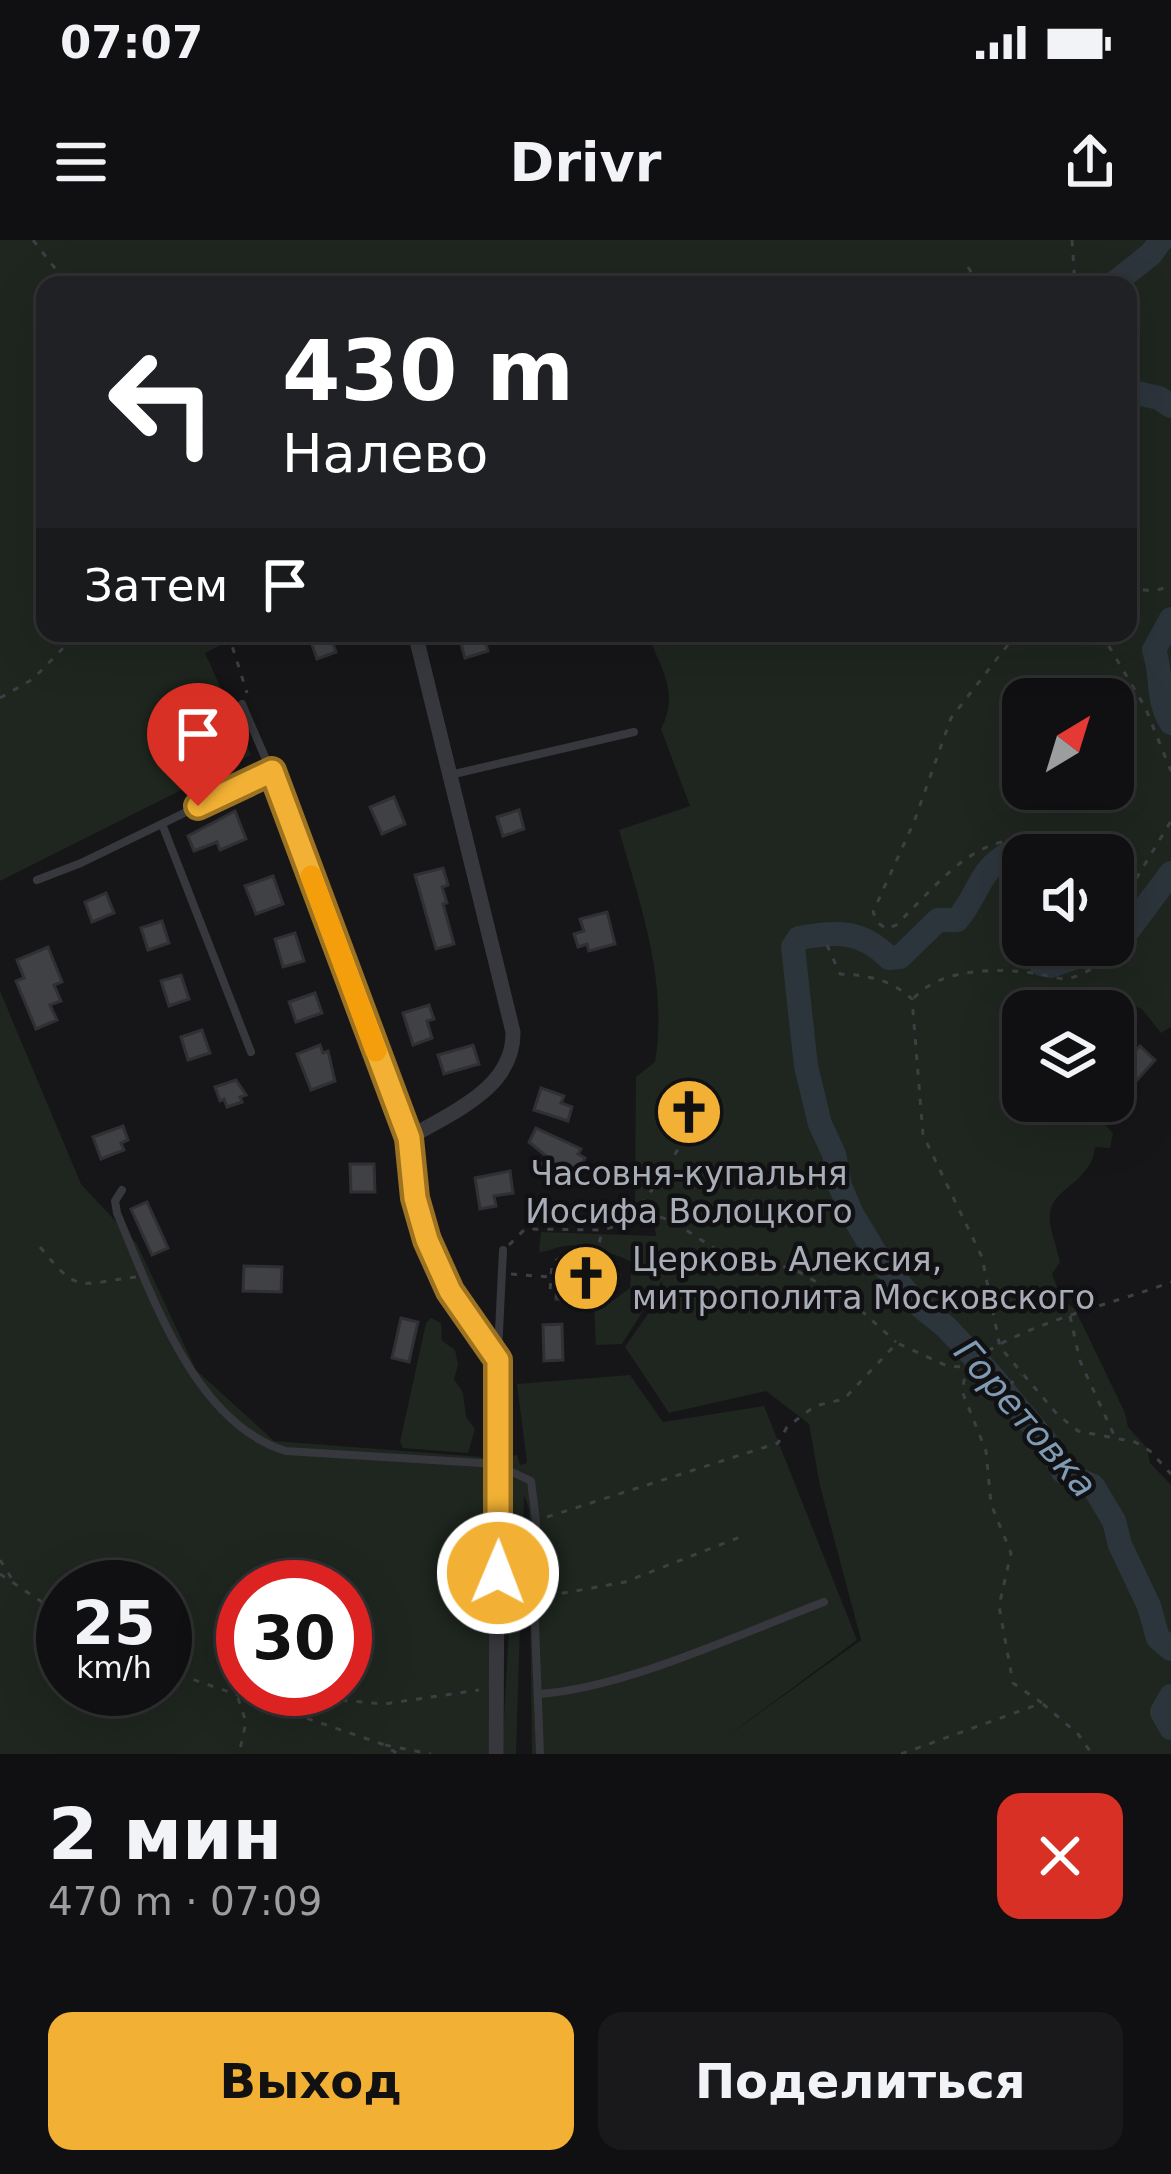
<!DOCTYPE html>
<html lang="ru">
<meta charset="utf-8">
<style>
:root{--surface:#101012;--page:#19191b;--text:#f1f3f6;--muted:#9c9d9f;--line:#303032;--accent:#f2b134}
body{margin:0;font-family:"DejaVu Sans",sans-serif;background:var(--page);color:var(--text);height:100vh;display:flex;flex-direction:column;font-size:45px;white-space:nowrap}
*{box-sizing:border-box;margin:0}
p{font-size:39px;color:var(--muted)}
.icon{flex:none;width:66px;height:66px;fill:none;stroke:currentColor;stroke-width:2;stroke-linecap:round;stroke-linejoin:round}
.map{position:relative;height:1514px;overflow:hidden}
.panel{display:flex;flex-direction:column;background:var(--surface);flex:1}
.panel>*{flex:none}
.banner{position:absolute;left:36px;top:36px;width:1101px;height:366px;border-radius:24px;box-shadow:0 12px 48px #0002,0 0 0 3px var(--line);background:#202124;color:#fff;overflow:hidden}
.needle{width:78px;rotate:38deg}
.fabs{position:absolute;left:1002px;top:438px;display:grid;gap:24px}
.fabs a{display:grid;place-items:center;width:132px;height:132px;border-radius:24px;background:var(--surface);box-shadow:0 12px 48px #0002,0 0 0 3px var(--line);font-size:60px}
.speed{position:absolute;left:36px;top:1320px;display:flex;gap:24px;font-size:60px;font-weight:700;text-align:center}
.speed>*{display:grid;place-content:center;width:156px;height:156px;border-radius:50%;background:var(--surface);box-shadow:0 12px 48px #0002,0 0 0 3px var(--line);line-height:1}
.speed small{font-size:30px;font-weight:400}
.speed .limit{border:18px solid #d22;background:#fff;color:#111}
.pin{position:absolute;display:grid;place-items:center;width:102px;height:102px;color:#fff;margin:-123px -51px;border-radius:50% 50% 50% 0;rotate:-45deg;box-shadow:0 0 12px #0007}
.pin .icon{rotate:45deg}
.me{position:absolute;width:132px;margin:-66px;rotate:1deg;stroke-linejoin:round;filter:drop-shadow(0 0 9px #0008)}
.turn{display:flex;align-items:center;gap:42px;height:252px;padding:0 48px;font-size:54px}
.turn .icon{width:156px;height:156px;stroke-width:2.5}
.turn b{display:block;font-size:84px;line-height:102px}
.then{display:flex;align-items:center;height:114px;padding:0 48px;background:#0003;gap:24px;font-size:45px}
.round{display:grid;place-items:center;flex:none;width:126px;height:126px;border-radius:24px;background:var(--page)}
.summary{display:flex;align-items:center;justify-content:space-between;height:204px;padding:0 48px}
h1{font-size:72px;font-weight:600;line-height:90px}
.primary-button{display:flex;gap:24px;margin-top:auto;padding:24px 48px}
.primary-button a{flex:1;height:138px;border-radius:24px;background:var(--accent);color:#111;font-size:48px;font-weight:600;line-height:138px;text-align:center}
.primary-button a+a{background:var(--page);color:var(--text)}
.status{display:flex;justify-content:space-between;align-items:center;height:84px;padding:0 60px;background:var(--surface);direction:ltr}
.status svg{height:33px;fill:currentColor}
header{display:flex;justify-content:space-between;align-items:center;height:156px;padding:0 48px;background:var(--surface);font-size:54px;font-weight:600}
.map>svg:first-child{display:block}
</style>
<div class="status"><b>07:07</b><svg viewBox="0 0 49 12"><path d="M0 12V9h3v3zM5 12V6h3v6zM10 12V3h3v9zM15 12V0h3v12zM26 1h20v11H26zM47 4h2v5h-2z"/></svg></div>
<header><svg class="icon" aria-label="menu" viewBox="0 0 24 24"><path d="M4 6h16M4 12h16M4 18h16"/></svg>Drivr<svg class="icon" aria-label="share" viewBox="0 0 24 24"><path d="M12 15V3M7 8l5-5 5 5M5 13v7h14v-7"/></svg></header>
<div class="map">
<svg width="1171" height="1514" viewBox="0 0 1171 1514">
<rect width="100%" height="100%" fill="#161618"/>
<g fill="#1e261f" fill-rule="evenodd">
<path d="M0,0H1171V787L1161,793L1142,769L1128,764L1113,773L1023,771V861H1086L1113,894L1110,908L1095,907C1092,942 1054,947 1050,972C1048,986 1057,1008 1060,1022L1052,1034L1062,1060L1075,1069L1125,1173L1128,1187L1147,1208L1150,1223L1171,1245V1514H532L529,1269L524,1255L516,1514H502L513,1316L506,1301L507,1251L511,1247L509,1216L517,1215L520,1225L527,1223L517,1144L630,1135L663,1182L764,1166L857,1400L725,1498L861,1400L820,1246L809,1184L766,1151L669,1173L625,1107L663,1052L662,1041L622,1104L596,1105L594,1067L614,1060L630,1048L632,1022C614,1013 580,1001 559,1007C552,1009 546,1012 539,1012L541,992L656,996L654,982L635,970L636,837L655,822C668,741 641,667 619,590L690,566L661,489C680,453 661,428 647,393H1128V45H45V393H274L268,403L240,395L205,413L251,515L0,641ZM1023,459H1113V549H1023ZM1023,615H1113V705H1023Z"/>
<path d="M0,751L81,944L137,1004L196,1130L274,1201L482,1217L492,1232L488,1514H0ZM63,1347H165V1449H63ZM243,1347H345V1449H243Z"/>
<path d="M431,1078L441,1083C444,1106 435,1095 455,1110L458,1125L454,1139L463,1153L466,1177L475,1189L468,1213L403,1208L400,1202L426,1083Z"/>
</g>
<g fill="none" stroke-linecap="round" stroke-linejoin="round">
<g stroke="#2c353c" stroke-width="24">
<path d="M1112,45L1151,14L1161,0"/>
<path d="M1128,151L1159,158L1171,166"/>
<path d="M1171,379L1154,410C1163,436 1156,459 1171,483"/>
<path d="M1037,615L1020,607C976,628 983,649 957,680H938L900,717L889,718C862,690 836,691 799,698L793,707L806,826L820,884L834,914L840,946L852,974L880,1021L915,1062L946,1087L990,1134L1051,1208L1063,1232L1093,1246L1114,1281L1120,1305L1149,1366L1158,1398L1171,1409"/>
<path d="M1113,703L1127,692L1171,633"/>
<path d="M1027,705L1041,724L1051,726L1110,705"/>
<path d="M1171,1456L1162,1472L1171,1488"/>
</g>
</g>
<g fill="#404145" stroke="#303034" stroke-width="3">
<path d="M308,393H329L336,412L317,419Z"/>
<path d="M458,393H483L488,411L465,418Z"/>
<path d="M394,557L405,584L382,594L370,567Z"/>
<path d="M519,570L524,589L503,596L497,577Z"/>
<path d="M235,571L246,599L220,610L217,602L194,611L188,596Z"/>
<path d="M443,628L448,645L442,647L447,663L443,664L454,704L436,709L415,635Z"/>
<path d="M273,636L283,664L256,674L245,646Z"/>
<path d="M106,653L114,673L92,682L85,662Z"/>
<path d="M607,672L615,704L589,711L587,704L578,707L574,694L584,691L580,679Z"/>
<path d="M162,681L169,703L148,710L141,688Z"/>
<path d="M295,693L304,721L283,727L275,699Z"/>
<path d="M48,707L62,742L54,745L61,761L50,765L57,780L36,789L16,741L24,738L17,720Z"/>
<path d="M181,735L189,759L169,766L161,741Z"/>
<path d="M315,753L322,773L296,782L289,762Z"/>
<path d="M429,765L434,779L427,781L432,798L413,805L403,773Z"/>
<path d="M202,790L210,813L188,820L181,797Z"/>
<path d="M320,805L323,813L328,811L335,841L311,850L297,814Z"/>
<path d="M473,805L479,824L444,834L438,815Z"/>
<path d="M1140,806L1155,820L1128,850L1131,854L1113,870V847L1132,830L1124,823Z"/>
<path d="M236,840L246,855L240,857L242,862L227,867L224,859L220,861L215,847Z"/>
<path d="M541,848L564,856L561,863L572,867L568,881L534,870Z"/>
<path d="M123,886L128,900L121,903L124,910L101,919L93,897Z"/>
<path d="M536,888L581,909L578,914L585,918L577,935L569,931L567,936L542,924L546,916L529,902Z"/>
<path d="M350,924H374L375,952H351Z"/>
<path d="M510,931L513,953L494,956L496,966L480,969L475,938Z"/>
<path d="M147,962L168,1008L152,1015L131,969Z"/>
<path d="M568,1014L591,1015V1027L609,1029L615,1036L614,1044L608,1049H589L588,1061L556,1059L558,1024L568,1025Z"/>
<path d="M244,1026L282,1027L281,1052L243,1051Z"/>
<path d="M401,1078L418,1082L409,1122L392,1118Z"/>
<path d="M562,1084L563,1120L544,1121L543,1085Z"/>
</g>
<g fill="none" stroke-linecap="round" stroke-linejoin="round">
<g stroke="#3d3f44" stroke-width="3" stroke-dasharray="6 9" stroke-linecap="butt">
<path d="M33,0L68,45"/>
<path d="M1072,0L1075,45"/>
<path d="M968,27L979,45"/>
<path d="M1128,348L1154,351L1171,346"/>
<path d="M228,393L247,453"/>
<path d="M1017,393L951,478L914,582L873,672L878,683L887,689L896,685C948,635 976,588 1056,600L1071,615"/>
<path d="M1101,393L1145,467L1171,531"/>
<path d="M0,458L33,439L72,399L85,393"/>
<path d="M1113,677L1171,581"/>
<path d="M827,705L840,734C869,735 891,740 912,759L923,895L982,1017L1000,1107L1057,1174L1078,1191L1135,1202L1150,1211L1171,1234"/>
<path d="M914,758C941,728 996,728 1033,733C1045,734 1060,741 1071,738C1093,731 1100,720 1125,720"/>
<path d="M631,982L656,976L670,980L725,1015L794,1029L854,1064L896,1102"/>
<path d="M509,1005L525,989L602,990L631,982L688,894"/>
<path d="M40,1007C79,1055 77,1044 136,1037"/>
<path d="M569,1010H590L599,1024L612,1026L619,1034L618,1045C597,1063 573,1071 550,1051L552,1024Z"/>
<path d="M596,1017L602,991"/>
<path d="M511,1034L549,1037"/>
<path d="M1070,1076L1080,1121L1114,1195"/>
<path d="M1009,1145L1021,1135"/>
<path d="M547,1277L778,1203L787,1187L815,1166L844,1159L897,1103L947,1126L965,1127"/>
<path d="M0,1320L12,1339"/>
<path d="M0,1334L63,1376"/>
<path d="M547,1356L625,1342L745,1295"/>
<path d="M165,1430L382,1504L398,1514"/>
<path d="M237,1456L261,1453L384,1464L479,1450"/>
<path d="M238,1458L246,1482L239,1514"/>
<path d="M1043,1464L1078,1494L1092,1514"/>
<path d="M385,1505L431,1514"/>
<path d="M901,1514L1042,1463L1013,1443L999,1366L1011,1313L991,1264L986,1211L962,1151L967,1126C1015,1085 1111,1065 1171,1042"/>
</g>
<g stroke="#37383d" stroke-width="8">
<path d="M242,464L271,531L409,897"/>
<path d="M450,535L634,492"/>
<path d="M162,584L251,812"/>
<path d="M37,640L81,623L271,531"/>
<path d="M122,950L115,961L117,973C152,1055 194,1183 286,1211L497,1224"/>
<path d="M498,1112L503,1010"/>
<path d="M499,1233H514L531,1241L536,1281L534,1359L540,1514"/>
<path d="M538,1454C623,1449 742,1393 824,1362"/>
</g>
<path stroke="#37383d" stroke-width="15" d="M415,393L513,792C514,849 451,872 409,898L415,958L427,1000L450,1051L498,1120L496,1514"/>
</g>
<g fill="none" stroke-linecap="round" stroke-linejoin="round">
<g stroke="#9d7322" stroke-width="30">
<path id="route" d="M198,566L272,531L409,898L415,958L427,1000L450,1051L498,1120V1333"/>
</g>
<use href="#route" stroke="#f2b134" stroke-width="21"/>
<path stroke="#f59e0b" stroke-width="21" d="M311,636L376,811"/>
</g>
<defs>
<g id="church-disc" transform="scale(3.45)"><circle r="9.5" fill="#f2b134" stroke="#111113"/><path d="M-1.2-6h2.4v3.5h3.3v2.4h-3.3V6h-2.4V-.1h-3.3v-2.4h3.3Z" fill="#111"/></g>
</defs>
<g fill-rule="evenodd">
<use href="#church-disc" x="689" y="872"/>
<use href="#church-disc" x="586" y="1038"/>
</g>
<g text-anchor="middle" stroke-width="9" stroke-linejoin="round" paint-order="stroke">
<g font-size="33" fill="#a8adb8" stroke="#111113">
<text x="689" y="945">Часовня-купальня<tspan x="689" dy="38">Иосифа Волоцкого</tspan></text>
<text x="632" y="1031" text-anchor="start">Церковь Алексия,<tspan x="632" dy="38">митрополита Московского</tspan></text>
</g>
<g font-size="36" font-style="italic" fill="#7f9bb3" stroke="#111113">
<text transform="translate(1026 1178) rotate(49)" y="13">Горетовка</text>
</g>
</g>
</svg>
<div class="fabs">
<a><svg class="needle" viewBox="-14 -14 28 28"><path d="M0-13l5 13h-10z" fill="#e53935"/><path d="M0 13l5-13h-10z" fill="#9c9d9f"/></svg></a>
<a><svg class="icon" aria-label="sound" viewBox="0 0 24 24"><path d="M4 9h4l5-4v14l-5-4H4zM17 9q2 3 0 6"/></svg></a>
<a><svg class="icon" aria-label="layers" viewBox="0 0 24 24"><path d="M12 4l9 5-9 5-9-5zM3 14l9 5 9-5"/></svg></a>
</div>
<div class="speed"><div>25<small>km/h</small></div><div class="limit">30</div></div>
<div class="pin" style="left:198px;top:566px;background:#d93025"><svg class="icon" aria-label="arrive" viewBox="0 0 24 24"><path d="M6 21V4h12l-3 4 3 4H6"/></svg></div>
<svg class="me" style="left:498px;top:1333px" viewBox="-20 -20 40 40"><circle r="17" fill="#f2b134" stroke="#fff" stroke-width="3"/><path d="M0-11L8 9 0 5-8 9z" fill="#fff"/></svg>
<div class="banner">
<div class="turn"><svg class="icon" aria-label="left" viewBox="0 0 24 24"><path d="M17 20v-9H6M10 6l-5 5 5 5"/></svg><div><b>430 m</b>Налево</div></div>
<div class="then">Затем<svg class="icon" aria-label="arrive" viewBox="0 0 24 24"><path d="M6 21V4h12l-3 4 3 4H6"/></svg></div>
</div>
</div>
<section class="panel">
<div class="summary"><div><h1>2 мин</h1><p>470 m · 07:09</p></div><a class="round" style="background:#d93025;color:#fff"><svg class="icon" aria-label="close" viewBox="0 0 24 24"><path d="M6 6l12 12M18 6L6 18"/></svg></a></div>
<div class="primary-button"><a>Выход</a><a>Поделиться</a></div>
</section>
